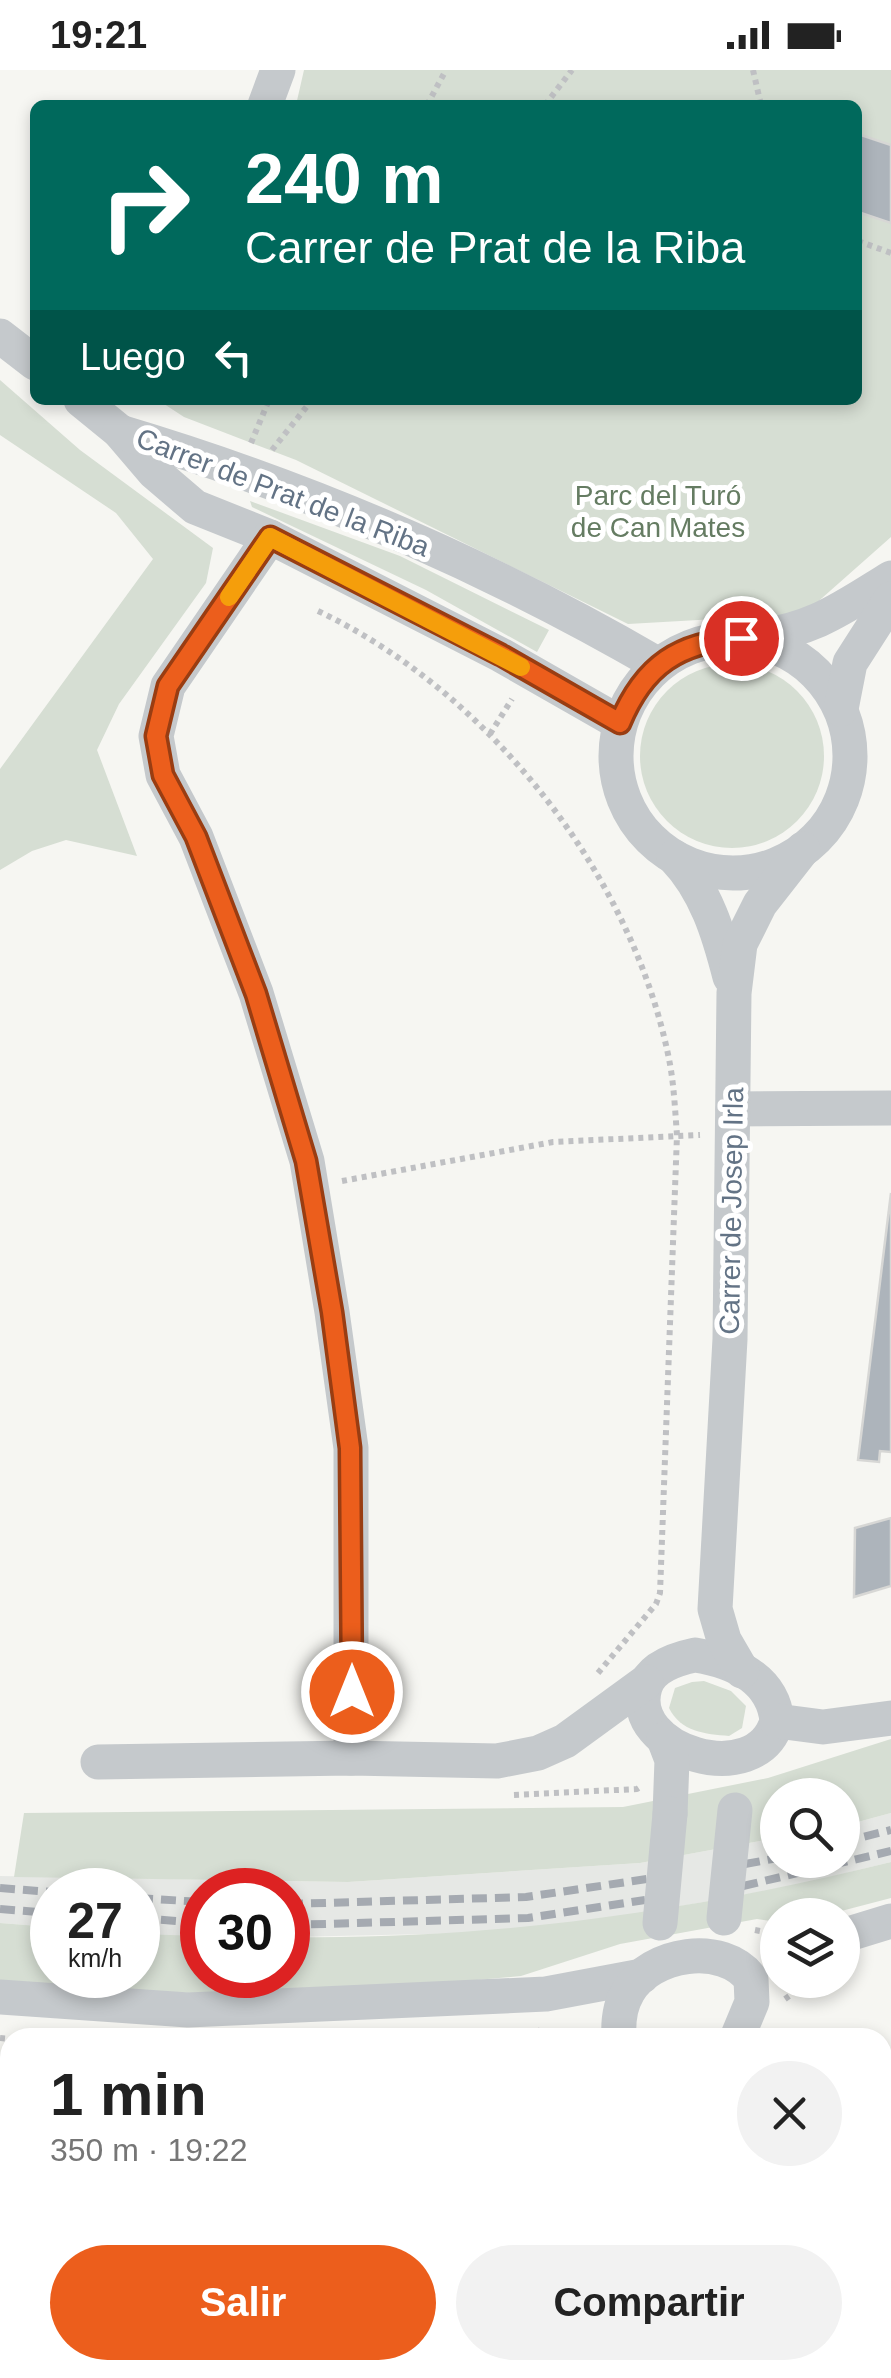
<!DOCTYPE html>
<html lang="es">
<meta charset="utf-8">
<style>
:root{--surface:#fff;--page:#f2f2f2;--text:#222;--muted:#767676;--accent:#ec5e1c}
body{margin:0;font-family:Helvetica,sans-serif;background:var(--page);color:var(--text);height:100vh;display:flex;flex-direction:column;font-size:38px;white-space:nowrap}
*{box-sizing:border-box;margin:0}
p{font-size:32px;color:var(--muted)}
.icon{flex:none;width:55px;height:55px;fill:none;stroke:currentColor;stroke-width:2;stroke-linecap:round;stroke-linejoin:round}
.map{position:relative;flex:1;overflow:hidden}
.side{position:absolute;left:0px;top:1958px;width:892px;height:352px;display:flex;flex-direction:column;background:var(--surface);border-radius:30px 30px 0 0;box-shadow:0 5px 15px #0003}
.side>*{flex:none}
.top-card{position:absolute;left:30px;top:30px;width:832px;height:305px;border-radius:15px;box-shadow:0 5px 15px #0003;background:#00695c;color:#fff;overflow:hidden}
.controls{position:absolute;left:760px;top:1708px;display:grid;gap:20px}
.controls a{display:grid;place-items:center;width:100px;height:100px;border-radius:50%;background:var(--surface);box-shadow:0 5px 15px #0003;font-size:50px}
.speed{position:absolute;left:30px;top:1798px;display:flex;gap:20px;font-size:50px;font-weight:700;text-align:center}
.speed>*{display:grid;place-content:center;width:130px;height:130px;border-radius:50%;background:var(--surface);box-shadow:0 5px 15px #0003;line-height:1}
.speed small{font-size:25px;font-weight:400}
.speed .limit{border:15px solid #d22;background:#fff;color:#111}
.pin{position:absolute;display:grid;place-items:center;width:85px;height:85px;color:#fff;margin:-42px;border:5px solid #fff;border-radius:50%;box-shadow:0 2px 10px #0007}
.me{position:absolute;width:110px;margin:-55px;rotate:0deg;stroke-linejoin:round;filter:drop-shadow(0 0 8px #0008)}
.turn{display:flex;align-items:center;gap:35px;height:210px;padding:0 50px;font-size:45px}
.turn .icon{width:130px;height:130px;stroke-width:2.5}
.turn b{display:block;font-size:70px;line-height:85px}
.then{display:flex;align-items:center;height:95px;padding:0 50px;background:#0003;gap:20px;font-size:38px}
.round{display:grid;place-items:center;flex:none;width:105px;height:105px;border-radius:52px;background:var(--page)}
.summary{display:flex;align-items:center;justify-content:space-between;height:170px;padding:0 50px}
h1{font-size:60px;font-weight:700;line-height:75px}
.action{display:flex;gap:20px;margin-top:auto;padding:20px 50px}
.action a{flex:1;height:115px;border-radius:60px;background:var(--accent);color:#fff;font-size:40px;font-weight:700;line-height:115px;text-align:center}
.action a+a{background:var(--page);color:var(--text)}
.status{display:flex;justify-content:space-between;align-items:center;height:70px;padding:0 50px;background:var(--surface);direction:ltr}
.status svg{height:28px;fill:currentColor}
.map>svg:first-child{display:block}
</style>
<div class="status"><b>19:21</b><svg viewBox="0 0 49 12"><path d="M0 12V9h3v3zM5 12V6h3v6zM10 12V3h3v9zM15 12V0h3v12zM26 1h20v11H26zM47 4h2v5h-2z"/></svg></div>
<div class="map">
<svg width="891" height="2308" viewBox="0 0 891 2308">
<rect width="100%" height="100%" fill="#f6f6f2"/>
<path fill="#e6e8e5" d="M891,1743V1792L793,1816L614,1848L475,1863L288,1867V1820H202V1866H165L138,1864V1820H52V1857L0,1853V1806L348,1812L640,1793L777,1768L778,1790H842L843,1756Z"/>
<g fill="#d6ded3">
<path d="M304,0H891V467L804,544L628,554L296,390L184,347L158,330H858V35H296Z"/>
<path d="M0,310L80,380L213,478L206,513L119,634L97,680L137,786L66,770L32,781L0,800V699L153,489L116,443L0,365Z"/>
<path d="M250,431L400,486L549,560L537,582L426,520L252,437Z"/>
<circle cx="732" cy="686" r="92"/>
<path d="M704,1611L731,1621L746,1636L742,1658L729,1666C705,1664 681,1662 669,1638L675,1618L692,1612Z"/>
<path d="M891,1669V1743L843,1756L842,1725H778L777,1768L640,1793L348,1812L14,1807L24,1743L623,1737L768,1708Z"/>
<path d="M891,1792V1828L826,1845H778L777,1852L757,1849L620,1874L521,1906L299,1926L0,1918V1853L52,1857V1905H138V1864L202,1866V1905H288V1867C492,1870 693,1841 891,1792Z"/>
</g>
<g fill="#adb4bb" stroke="#d7d7d5" stroke-width="2.5">
<path d="M858,64L891,75V153L858,142Z"/>
<path d="M891,1123V1382L880,1381L879,1392L858,1390Z"/>
<path d="M891,1448V1516L854,1527L855,1458Z"/>
</g>
<g fill="none" stroke-linecap="round" stroke-linejoin="round">
<g stroke="#bfc0c3" stroke-width="6" stroke-dasharray="5 5" stroke-linecap="butt">
<path d="M753,0L761,35"/>
<path d="M427,35L446,0"/>
<path d="M545,35L572,0"/>
<path d="M858,171L891,183"/>
<path d="M251,373L269,330"/>
<path d="M272,380L312,330"/>
<path d="M318,541C489,622 632,804 669,989C674,1014 675,1040 677,1065L660,1523L656,1534L598,1603"/>
<path d="M490,664L512,629"/>
<path d="M342,1111L553,1072L700,1065"/>
<path d="M514,1725L637,1719L640,1717"/>
<path d="M755,1860L775,1864"/>
<path d="M785,1929L812,1910"/>
<path d="M537,1960L549,1968"/>
<path d="M0,1968L10,1969"/>
</g>
<g stroke="#c5c9cc" stroke-width="35">
<path d="M265,35L278,0"/>
<path d="M0,266L35,293"/>
<path d="M81,330L119,361L154,402L195,437L270,467L501,585L620,653"/>
<path d="M120,362C308,418 489,496 659,595"/>
<path d="M270,467L168,616L156,666L163,705L196,767L256,923L307,1091L332,1242L351,1378V1688"/>
<path d="M752,567C812,561 841,539 891,508"/>
<circle cx="733" cy="686" r="117"/>
<path d="M841,639L850,593L891,529"/>
<path d="M674,787C706,820 719,864 730,907"/>
<path d="M733,1039L891,1038"/>
<path d="M695,1585C733,1591 773,1608 777,1651C757,1722 625,1681 645,1617C651,1597 676,1589 695,1585Z"/>
<path d="M742,1601L724,1570L715,1539L730,1269L734,923L740,874L760,834L803,779"/>
<path d="M777,1651L823,1657L891,1648"/>
<path d="M664,1669L672,1690L670,1744"/>
<path d="M98,1692L351,1688L497,1691L538,1683L565,1671L646,1612"/>
<path d="M842,1866L891,1851"/>
<path d="M0,1927L188,1940L546,1924L642,1906"/>
<path d="M619,1968C618,1952 620,1935 628,1922C650,1883 723,1871 751,1909L752,1932L737,1968"/>
<path d="M0,2115L10,2116"/>
<path d="M177,2308V2300"/>
<path d="M568,2308L569,2300"/>
<path d="M709,2308L710,2300"/>
</g>
<g stroke="#a5aab1" stroke-width="8" stroke-dasharray="15 8" stroke-linecap="butt">
<path d="M842,1772L891,1760"/>
<path d="M745,1794L778,1788"/>
<path d="M743,1816L891,1781"/>
<path d="M0,1818L52,1822"/>
<path d="M138,1828L202,1832"/>
<path d="M288,1834L526,1827L647,1809"/>
<path d="M0,1839L52,1843"/>
<path d="M138,1848L202,1853"/>
<path d="M288,1855L528,1848L645,1830"/>
</g>
<g stroke="#c5c9cc" stroke-width="35">
<path d="M724,1848L735,1740"/>
<path d="M660,1853L670,1744"/>
</g>
</g>
<g fill="none" stroke-linecap="round" stroke-linejoin="round">
<g stroke="#993d12" stroke-width="25">
<path id="route" d="M352,1622L350,1378L332,1242L306,1091L256,924L196,767L163,705L156,666L168,616L270,467L501,585L620,653C644,595 679,572 741,568"/>
</g>
<use href="#route" stroke="#ec5e1c" stroke-width="18"/>
<path stroke="#f59e0b" stroke-width="18" d="M229,527L270,467L521,597"/>
</g>
<g text-anchor="middle" stroke-width="10" stroke-linejoin="round" paint-order="stroke">
<g font-size="28" fill="#637385" stroke="#fff">
<text transform="translate(283 422) rotate(21)" y="10">Carrer de Prat de la Riba</text>
<text transform="translate(731 1141) rotate(-89)" y="10">Carrer de Josep Irla</text>
</g>
<g font-size="28" fill="#657c62" stroke="#fff">
<text x="658" y="435">Parc del Turó<tspan x="658" dy="32">de Can Mates</tspan></text>
</g>
</g>
</svg>
<div class="controls">
<a><svg class="icon" aria-label="search" viewBox="0 0 24 24"><circle cx="10" cy="10" r="6"/><path d="M15 15l6 6"/></svg></a>
<a><svg class="icon" aria-label="layers" viewBox="0 0 24 24"><path d="M12 4l9 5-9 5-9-5zM3 14l9 5 9-5"/></svg></a>
</div>
<div class="speed"><div>27<small>km/h</small></div><div class="limit">30</div></div>
<div class="pin" style="left:741px;top:568px;background:#d93025"><svg class="icon" aria-label="arrive" viewBox="0 0 24 24"><path d="M6 21V4h12l-3 4 3 4H6"/></svg></div>
<svg class="me" style="left:352px;top:1622px" viewBox="-20 -20 40 40"><circle r="17" fill="#ec5e1c" stroke="#fff" stroke-width="3"/><path d="M0-11L8 9 0 5-8 9z" fill="#fff"/></svg>
<div class="top-card">
<div class="turn"><svg class="icon" aria-label="right" viewBox="0 0 24 24"><path d="M7 20v-9h11M14 6l5 5-5 5"/></svg><div><b>240 m</b>Carrer de Prat de la Riba</div></div>
<div class="then">Luego<svg class="icon" aria-label="left" viewBox="0 0 24 24"><path d="M17 20v-9H6M10 6l-5 5 5 5"/></svg></div>
</div>
<section class="side">
<div class="summary"><div><h1>1 min</h1><p>350 m · 19:22</p></div><a class="round"><svg class="icon" aria-label="close" viewBox="0 0 24 24"><path d="M6 6l12 12M18 6L6 18"/></svg></a></div>
<div class="action"><a>Salir</a><a>Compartir</a></div>
</section>
</div>
